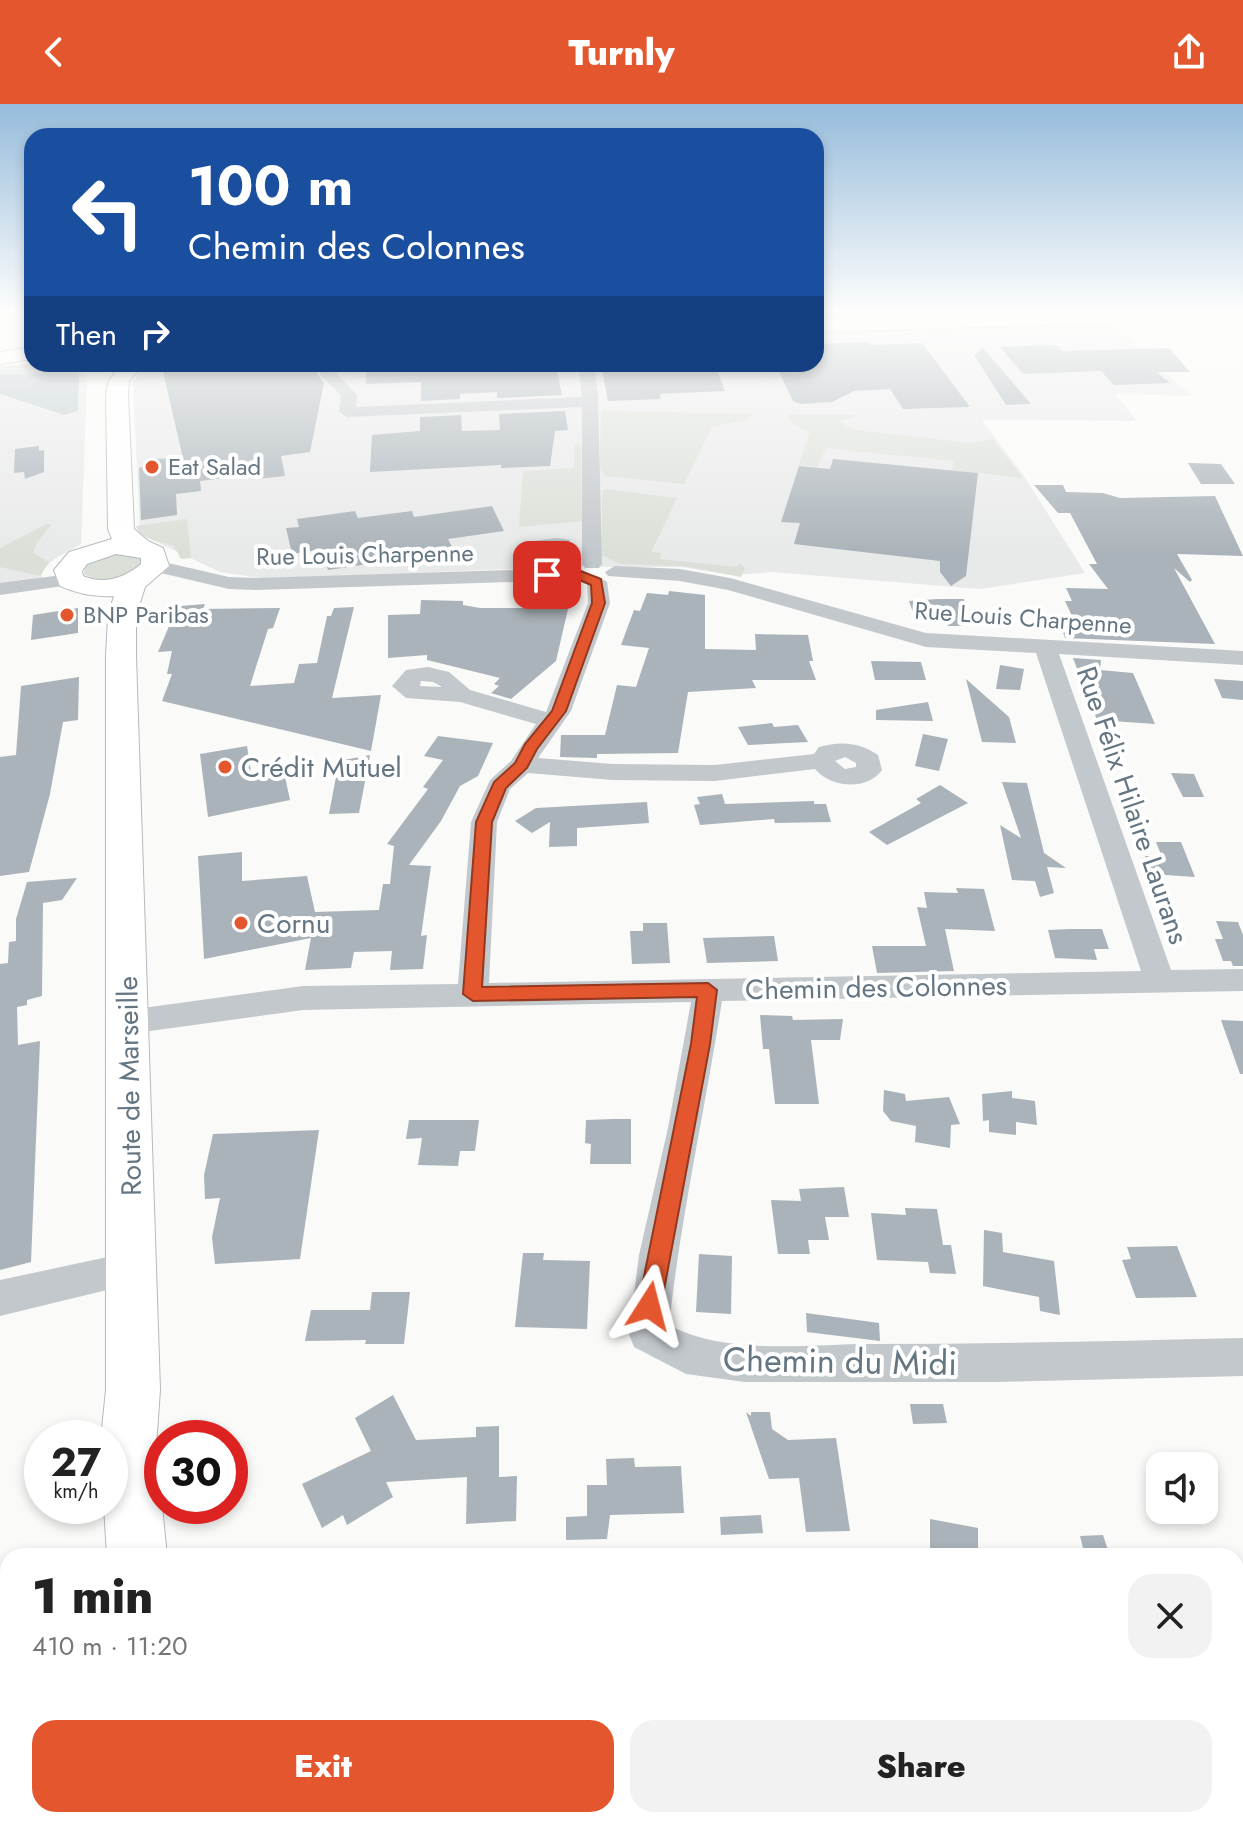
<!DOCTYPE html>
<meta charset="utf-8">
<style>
:root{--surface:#fff;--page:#f2f2f2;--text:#222;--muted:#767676;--accent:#e4572e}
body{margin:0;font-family:Jost,sans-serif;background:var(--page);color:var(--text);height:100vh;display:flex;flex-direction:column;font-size:30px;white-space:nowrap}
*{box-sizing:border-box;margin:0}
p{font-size:26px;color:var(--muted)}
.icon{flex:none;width:44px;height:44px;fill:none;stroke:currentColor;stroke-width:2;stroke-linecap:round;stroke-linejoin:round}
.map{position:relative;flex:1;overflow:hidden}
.sheet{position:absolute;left:0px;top:1444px;width:1244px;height:280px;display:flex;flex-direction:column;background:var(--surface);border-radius:24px 24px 0 0;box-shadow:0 4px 12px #0003}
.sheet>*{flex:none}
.top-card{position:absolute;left:24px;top:24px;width:800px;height:244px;border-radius:24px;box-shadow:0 4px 12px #0003;background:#1a4fa0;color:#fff;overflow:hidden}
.buttons{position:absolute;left:1146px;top:1348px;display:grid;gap:16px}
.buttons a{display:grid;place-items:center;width:72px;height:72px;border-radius:16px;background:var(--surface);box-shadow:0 4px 12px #0003;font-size:40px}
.speed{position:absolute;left:24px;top:1316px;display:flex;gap:16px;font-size:40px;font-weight:700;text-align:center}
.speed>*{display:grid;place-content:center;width:104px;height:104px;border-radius:50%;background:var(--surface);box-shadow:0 4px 12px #0003;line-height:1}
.speed small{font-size:20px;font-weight:400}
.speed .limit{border:12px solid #d22;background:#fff;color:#111}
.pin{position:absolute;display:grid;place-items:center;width:68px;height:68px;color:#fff;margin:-34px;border-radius:16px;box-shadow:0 4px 12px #0006}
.me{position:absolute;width:88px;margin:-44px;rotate:9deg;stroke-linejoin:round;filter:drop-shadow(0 0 6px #0008)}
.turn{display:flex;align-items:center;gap:28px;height:168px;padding:0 32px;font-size:36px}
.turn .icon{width:104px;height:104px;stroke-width:2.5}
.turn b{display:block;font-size:56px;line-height:68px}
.then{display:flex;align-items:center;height:76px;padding:0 32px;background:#0003;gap:16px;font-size:30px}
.round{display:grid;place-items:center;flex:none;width:84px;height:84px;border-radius:24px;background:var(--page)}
.summary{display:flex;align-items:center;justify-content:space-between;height:136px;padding:0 32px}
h1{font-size:48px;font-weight:800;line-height:60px}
.button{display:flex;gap:16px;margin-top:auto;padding:16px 32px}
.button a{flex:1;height:92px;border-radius:24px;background:var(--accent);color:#fff;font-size:32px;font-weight:800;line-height:92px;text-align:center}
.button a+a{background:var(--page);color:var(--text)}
header{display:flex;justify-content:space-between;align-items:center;height:104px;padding:0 32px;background:var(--accent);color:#fff;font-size:36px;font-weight:800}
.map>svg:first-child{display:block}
</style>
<header><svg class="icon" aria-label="back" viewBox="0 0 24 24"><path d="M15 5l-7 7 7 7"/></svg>Turnly<svg class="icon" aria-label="share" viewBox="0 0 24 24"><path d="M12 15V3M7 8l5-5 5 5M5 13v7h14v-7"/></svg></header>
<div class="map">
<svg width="1243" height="1724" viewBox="0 0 1243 1724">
<rect width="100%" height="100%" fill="#fafaf8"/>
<g fill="#e8e9e9">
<path d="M816,209H1027L816,215Z"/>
<path d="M1109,218L1192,292L1115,290L1137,317L982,316L1026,375L1085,469L980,485L772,468L734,471L681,463H559L266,475L220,468L140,430L133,278L146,261L153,260H816V227Z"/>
<path d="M21,268L19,272L84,269L87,277L81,440L54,455L43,466L41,474L0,481V269Z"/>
</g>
<g fill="#dadfd7">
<path d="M36,260H75L79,272L70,269L0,270V262Z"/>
<path d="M601,307L752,310L747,315L712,323L684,380L605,372L600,365Z"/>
<path d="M787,310L858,311L839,317L852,325L863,327L970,339L993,335L1023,374L952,366L954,357L826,344L817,363L799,361L810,329L792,318Z"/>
<path d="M581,340L582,417L519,423L523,367L574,364V341Z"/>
<path d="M606,385L677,394L651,448L661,449L660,455L737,463L740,459L745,464L741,473L683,462L620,460L602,451V387Z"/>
<path d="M187,415L191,454L181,455L174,442C161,437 141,437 136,422Z"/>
<path d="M47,420L51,421L36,440L33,449L49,458L40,472L0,463V444Z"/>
<path d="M108,449H136L144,456L140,465C121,473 103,482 84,470L85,460Z"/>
</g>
<g fill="#bbc7cb">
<path d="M70,269L79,272L78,307L64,311L0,290V270Z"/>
<path d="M557,434L570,436L564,461L532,462L525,456V438Z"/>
</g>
<g fill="#aab3b9">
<path d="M868,238L870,241L922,239L970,303L903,305L890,285L854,287L832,298L800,300L793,297L775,260H816V240Z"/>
<path d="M1056,241L1062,247L1169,244L1190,268H1157L1170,279L1114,281L1101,267L1023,270L1000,243Z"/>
<path d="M983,244L1031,300L1006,301L974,251Z"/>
<path d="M193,260L201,263L318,260L317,270L324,279L310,348L281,352L285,372L258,375L248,374L247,371L200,377L201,387L176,390L177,411L141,416L139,364L152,360V355L183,354L163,268Z"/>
<path d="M367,260H471V267L556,263L562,291L497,294V288L460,290V295L421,297V278L366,280Z"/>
<path d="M601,260H715L725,287L660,290L661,295L608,297Z"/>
<path d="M565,307L568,326L555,327L550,362L501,364V361L370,368L372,331L420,327V313L461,311L462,327L500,326L499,310Z"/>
<path d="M39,342V347L44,346V368L25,375L24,368L14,369L15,345Z"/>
<path d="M833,355L978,369L966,472L951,482L940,468V457L794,440L800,419L781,418L799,362L830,365Z"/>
<path d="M1188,359L1221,360L1235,380H1201Z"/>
<path d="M1034,381H1063L1066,388L1103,389L1120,394L1215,392L1243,452L1177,450L1192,476L1190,478L1174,464L1215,540L1065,534L1061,523H1077L1065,497H1072L1066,484L1108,485L1089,460H1097L1070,409H1058Z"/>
<path d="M492,402L504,427L448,435L454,447L328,466L322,445L292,450L286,424L299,423L297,415L355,407L358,414L412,407L414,413Z"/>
<path d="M669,487L705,491V545L756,546L755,530L808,531L813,557H809L816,576H752L756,584L688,588L678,649L597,650V654L560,653L561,631H605L617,581L636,583L649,544L621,541L634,506L640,507L647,489L668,491Z"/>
<path d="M540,491L571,492L556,557L511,595L491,589L499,582L494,580L500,574L427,556V551L388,554V511L420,510L421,496L463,497V501L480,504H537Z"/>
<path d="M938,495H964L968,522H948L946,517H916L909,497Z"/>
<path d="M205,500L203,505L280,504L273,524L268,525L250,582L294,579L299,560L317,559L327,512H331L334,504L354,503L332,594L381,591L371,647L162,597L172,570H167L172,547L158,548L170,520H161L168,503Z"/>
<path d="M78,504V529L31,536L33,511Z"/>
<path d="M1073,554L1101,556L1100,566L1133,569L1155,620L1097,616Z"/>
<path d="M871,557L921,558L926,576H875Z"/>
<path d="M1000,561L1024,565L1020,586L996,585Z"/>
<path d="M79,573L78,616L63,618L50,690L29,768L0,772V653L16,651L21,582Z"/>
<path d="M966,575L1009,613L1016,639L982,638Z"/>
<path d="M1214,575L1243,577V596L1222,594Z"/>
<path d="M928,598L933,617L876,616V606Z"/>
<path d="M772,619L774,623L798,621L808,638L748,641L738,623Z"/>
<path d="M923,630L948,635L939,667L915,662Z"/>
<path d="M438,632L493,639L478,672L460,682L441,717L409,761L431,762L421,832L427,831L423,865L390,866L392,847L354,848L351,864L305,866L311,834L204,855L198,752L242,748V777L307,772L315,808L379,806L383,780H390L394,742L387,740L428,685L423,683L443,656L424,652Z"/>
<path d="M247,642L252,674L284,668L290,696L208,713L200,650Z"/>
<path d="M370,651L359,709L329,710L339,657Z"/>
<path d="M1171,669L1194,670L1204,693H1183Z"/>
<path d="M1002,678L1027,679L1044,749L1066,764L1047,763L1054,789L1040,793L1035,777L1012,776L1000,721L1021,734Z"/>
<path d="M940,681L968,699L887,741L869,728L921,699L916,695Z"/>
<path d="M722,690L725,700L814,697V700H826L831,718L775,719L774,715L700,721L694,701L700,700L697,693Z"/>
<path d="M647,698L649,719L577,724V742L549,743L550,718L532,729L515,717L536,704Z"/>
<path d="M1156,738H1181L1195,773L1151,770L1145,752L1162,753Z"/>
<path d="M77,774L62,796L43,799L42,892L27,896V901L17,903L18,941L40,937L31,1158L0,1166V860L8,859L9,838L16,837V815L27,778Z"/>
<path d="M956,784L984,785L995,827L945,825L954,867L877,869L872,842H926L917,803L927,804L924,788L958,789Z"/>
<path d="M1216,817L1238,818L1243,831V862H1233L1231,857H1223L1215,835H1223Z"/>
<path d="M643,819H667L670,859L632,860L630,827H643Z"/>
<path d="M1070,825H1102L1109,845H1094L1097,856L1055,854L1048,826Z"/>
<path d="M774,832L778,857L707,859L703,834Z"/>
<path d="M760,911L792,912L793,916L843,915L840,936H811L819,1000H775L769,945H763Z"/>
<path d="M1221,916L1243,917V970H1240Z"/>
<path d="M884,986L905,990L906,997L949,993L960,1020L951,1021L950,1044L915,1038L916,1022L891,1017L883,1007Z"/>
<path d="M1012,987V994L1035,997L1037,1021L1016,1018V1031L989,1028V1016L983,1017L982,990Z"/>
<path d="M613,1015H631V1060H590L591,1040L585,1039L586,1016Z"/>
<path d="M409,1016H479L475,1047H460L458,1062L418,1061L422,1034L406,1035Z"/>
<path d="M319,1026L300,1155L215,1160L212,1133L220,1094L205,1095L204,1071L213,1030Z"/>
<path d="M844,1083L849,1113H825L829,1136H808L810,1150H778L771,1096L801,1097L799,1085Z"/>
<path d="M905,1104L937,1105L943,1141H951L956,1170L930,1169L928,1158L877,1156L871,1109L906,1111Z"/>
<path d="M984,1126L1002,1129L1003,1148L1054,1157L1060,1211L1040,1207L1039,1193L983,1182Z"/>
<path d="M1177,1142L1197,1193L1136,1194L1122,1156L1131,1155L1127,1143Z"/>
<path d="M523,1149H544L543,1156L590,1157L587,1225L515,1223Z"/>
<path d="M699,1150L732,1152L731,1210L696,1208Z"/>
<path d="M372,1188H410L404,1240H365L366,1236L305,1237L311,1206H370Z"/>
<path d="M806,1209L879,1219L880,1237L807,1228Z"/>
<path d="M393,1291L416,1336L476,1333V1323L499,1322V1373L517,1372L516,1417L466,1420L467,1373L386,1378L393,1393L347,1421L343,1411L322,1424L302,1380L371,1347L355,1314Z"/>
<path d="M910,1300H943L947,1319L913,1320Z"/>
<path d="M746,1308L751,1312V1308H770L772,1325L788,1336L836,1334L850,1427L806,1428L799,1374L769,1375Z"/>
<path d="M634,1354L635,1363L681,1362L684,1409L610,1411L607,1435L566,1436V1413L587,1412V1381H607L606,1355Z"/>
<path d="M761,1411L763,1429L721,1431L720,1413Z"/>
<path d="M930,1415L978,1424V1452H930Z"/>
<path d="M1103,1431L1110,1452H1085L1080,1432Z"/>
</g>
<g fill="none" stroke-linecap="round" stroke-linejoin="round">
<g stroke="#b5babe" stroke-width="2">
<g id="major">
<path d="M1067,209H1224L1228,213L1219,219L1175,217L816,228V216Z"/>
<path d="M32,243V255L0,260V248Z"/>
<path d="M122,260H143L129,277L128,289L134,425L148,437L163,444L169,462L145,483L136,512V553L160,1286L156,1342L167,1452H107L104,1402H110V1334H101L106,1286V553L108,512L114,492C95,493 78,490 60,482L54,466L69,448L112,435L108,425L106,289L109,276ZM116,450L141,454V460C125,474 103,481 83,472L82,467L87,460Z"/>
<rect x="112" y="1716" width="68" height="8"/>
</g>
</g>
<g fill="#c3c8cc" fill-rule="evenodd">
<path d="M321,260H337L336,269L357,291L356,303L582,293L578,260H594L598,291L602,460L599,464H585L582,460V303L347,313L339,308L341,292L320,270Z"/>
<path d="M155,456L229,473L257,474L578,464L588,470L578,476L257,486L229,485L148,466L145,462Z"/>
<path d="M615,462L680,465L730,474L926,529L1243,547V561L1059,550L1171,866L1243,865V887L722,897C705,1005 681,1112 669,1221C727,1252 807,1240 872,1240C996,1240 1119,1237 1243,1234V1272L995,1278H745L686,1270L634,1243L629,1230L639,1151L668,1024L691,898L303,906L128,930L117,926L112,918L117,910L128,906L303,882L458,880L471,718L490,676L511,657L536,620L460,598L406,594L392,582L406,566L428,563L449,568L470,586L546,608L588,499L587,478L597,472L607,478L610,499L571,607L538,654L613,660L715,661L814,650L819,643C841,637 859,638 878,651L882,666C867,687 831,684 815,665L715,677L613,676L528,669L510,685L497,718L489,879L1141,867L1036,549L926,543L728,486L680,477L608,472L605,468ZM421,577L433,578L442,583L420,582ZM845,653L856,659V663L845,665L835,657Z"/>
<path d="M70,470L77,472L80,476L77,480L0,491V479Z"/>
<path d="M131,1148L144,1153L150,1165L144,1177L0,1212V1176Z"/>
</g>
<use href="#major" fill="#fff" fill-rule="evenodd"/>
</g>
<linearGradient id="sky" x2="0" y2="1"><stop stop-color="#96bcdc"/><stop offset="0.46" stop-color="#fdfdfc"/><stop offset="1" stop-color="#fdfdfc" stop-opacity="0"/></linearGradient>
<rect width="1243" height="450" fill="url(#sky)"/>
<path fill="#e4572e" stroke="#94391e" stroke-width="2" d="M578,466L601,475L605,499L566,607L537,645L527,664L506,684L492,718L482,883L708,879L717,886L710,940L661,1202L658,1210L649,1213L641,1210L638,1202L691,940L697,893L473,897L463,890L476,718L494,678L515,659L525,640L552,607L592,499L591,481L575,474L547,475L540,471L547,467Z"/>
<g fill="#e4572e" stroke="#fff" stroke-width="3">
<circle cx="152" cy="363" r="8"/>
<circle cx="67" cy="511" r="8"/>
<circle cx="225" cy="663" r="8"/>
<circle cx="241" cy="819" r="8"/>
</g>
<g text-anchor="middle" stroke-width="8" stroke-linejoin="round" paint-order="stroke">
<g font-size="24" fill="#657683" stroke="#fff" text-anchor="start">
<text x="168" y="371">Eat Salad</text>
<text x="83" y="519">BNP Paribas</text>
</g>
<g font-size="24" fill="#657683" stroke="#fff">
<text transform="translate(365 451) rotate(-1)" y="8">Rue Louis Charpenne</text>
<text transform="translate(1023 514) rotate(4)" y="8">Rue Louis Charpenne</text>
</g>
<g font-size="28" fill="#657683" stroke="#fff" text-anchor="start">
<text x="241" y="673">Crédit Mutuel</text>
<text x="257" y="829">Cornu</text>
</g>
<g font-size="28" fill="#657683" stroke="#fff">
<text transform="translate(1133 701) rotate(71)" y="10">Rue Félix Hilaire Laurans</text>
<text transform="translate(876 883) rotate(-1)" y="10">Chemin des Colonnes</text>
<text transform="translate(129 982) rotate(-91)" y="10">Route de Marseille</text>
</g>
<g font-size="34" fill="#657683" stroke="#fff">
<text transform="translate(840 1257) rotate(1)" y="12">Chemin du Midi</text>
</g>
</g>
</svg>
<div class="buttons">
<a><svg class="icon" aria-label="sound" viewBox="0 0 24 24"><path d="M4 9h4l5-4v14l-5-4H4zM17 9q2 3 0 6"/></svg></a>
</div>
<div class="speed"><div>27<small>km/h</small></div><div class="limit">30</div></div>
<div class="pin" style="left:547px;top:471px;background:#d93025"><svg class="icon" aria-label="arrive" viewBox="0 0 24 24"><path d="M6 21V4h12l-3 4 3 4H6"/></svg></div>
<svg class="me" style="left:649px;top:1202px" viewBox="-20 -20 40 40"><path d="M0-17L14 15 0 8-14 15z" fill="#e4572e" stroke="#fff" stroke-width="4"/></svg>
<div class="top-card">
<div class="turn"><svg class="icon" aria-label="left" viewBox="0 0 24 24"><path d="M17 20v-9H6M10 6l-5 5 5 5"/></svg><div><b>100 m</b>Chemin des Colonnes</div></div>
<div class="then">Then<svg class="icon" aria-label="right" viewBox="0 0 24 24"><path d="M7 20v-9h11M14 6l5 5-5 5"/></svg></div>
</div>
<section class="sheet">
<div class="summary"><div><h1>1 min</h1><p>410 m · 11:20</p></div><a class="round"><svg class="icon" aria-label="close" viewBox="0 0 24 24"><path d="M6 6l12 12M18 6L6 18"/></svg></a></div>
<div class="button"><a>Exit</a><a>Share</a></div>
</section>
</div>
